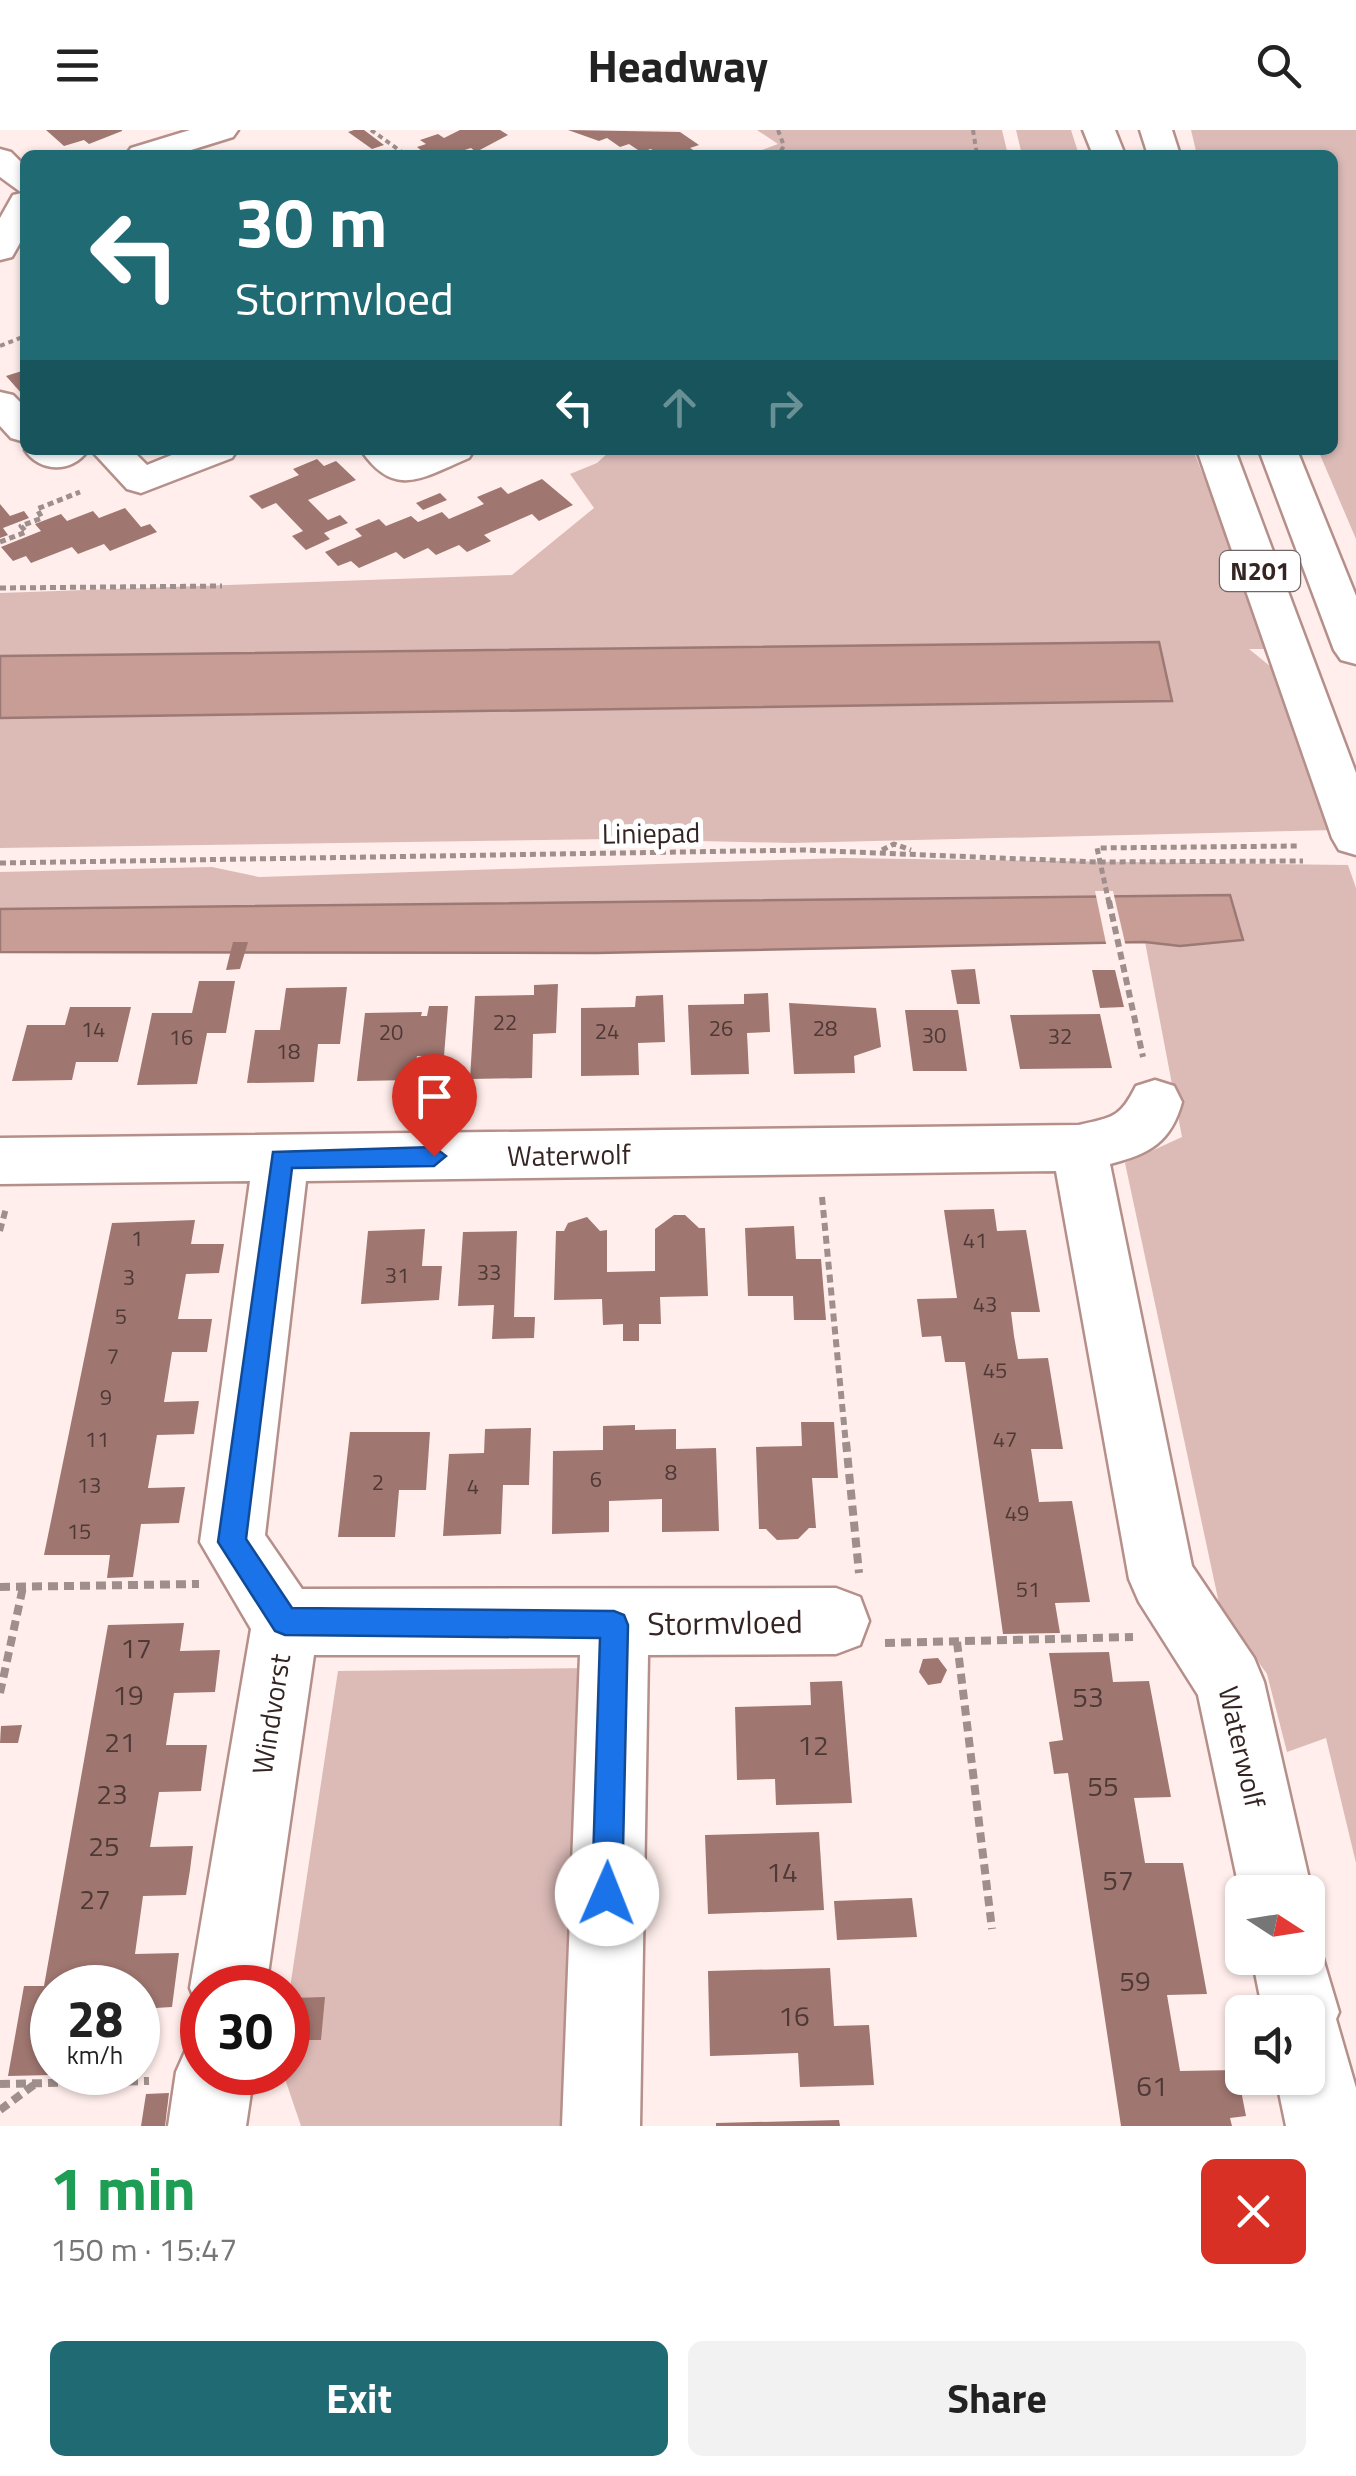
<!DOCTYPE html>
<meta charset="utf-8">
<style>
:root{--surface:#fff;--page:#f2f2f2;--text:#222;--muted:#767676;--accent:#1f6a73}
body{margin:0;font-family:"Titillium Web",sans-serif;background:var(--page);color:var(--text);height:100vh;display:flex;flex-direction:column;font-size:38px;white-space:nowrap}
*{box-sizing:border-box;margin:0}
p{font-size:32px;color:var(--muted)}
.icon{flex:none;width:55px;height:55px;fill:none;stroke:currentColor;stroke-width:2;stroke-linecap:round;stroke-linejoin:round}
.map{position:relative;height:1996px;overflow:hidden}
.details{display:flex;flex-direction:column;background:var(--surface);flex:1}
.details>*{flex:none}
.guide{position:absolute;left:20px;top:20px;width:1318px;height:305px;border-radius:15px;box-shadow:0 2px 8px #0004;background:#1f6a73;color:#fff;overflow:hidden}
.needle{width:65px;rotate:102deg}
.fabs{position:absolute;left:1225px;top:1745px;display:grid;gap:20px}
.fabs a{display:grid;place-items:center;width:100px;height:100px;border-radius:15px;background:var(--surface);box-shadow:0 2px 8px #0004;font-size:50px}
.speed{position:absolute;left:30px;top:1835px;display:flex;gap:20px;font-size:50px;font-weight:700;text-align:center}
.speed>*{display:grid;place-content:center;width:130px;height:130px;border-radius:50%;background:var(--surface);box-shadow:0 2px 8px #0004;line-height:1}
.speed small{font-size:25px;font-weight:400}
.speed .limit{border:15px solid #d22;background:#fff;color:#111}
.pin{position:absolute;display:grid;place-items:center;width:85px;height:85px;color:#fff;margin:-102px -42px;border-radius:50% 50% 50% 0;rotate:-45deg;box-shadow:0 0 10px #0007}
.pin .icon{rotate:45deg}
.me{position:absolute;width:110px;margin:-55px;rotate:1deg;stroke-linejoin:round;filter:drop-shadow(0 0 8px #0008)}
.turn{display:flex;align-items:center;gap:35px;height:210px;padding:0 50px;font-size:45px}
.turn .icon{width:130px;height:130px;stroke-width:2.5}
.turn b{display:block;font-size:70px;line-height:85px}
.lanes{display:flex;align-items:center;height:95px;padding:0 50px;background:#0003;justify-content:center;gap:50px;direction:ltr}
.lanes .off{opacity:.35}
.round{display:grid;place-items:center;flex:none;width:105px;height:105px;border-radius:15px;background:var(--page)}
.headline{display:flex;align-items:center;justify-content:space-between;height:170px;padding:0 50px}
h1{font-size:60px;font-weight:700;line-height:75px;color:#1e9e55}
.primary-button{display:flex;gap:20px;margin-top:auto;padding:20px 50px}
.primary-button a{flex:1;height:115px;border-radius:15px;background:var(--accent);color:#fff;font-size:40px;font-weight:700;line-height:115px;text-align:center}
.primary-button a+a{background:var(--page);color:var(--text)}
header{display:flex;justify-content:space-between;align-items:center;height:130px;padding:0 50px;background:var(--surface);font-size:45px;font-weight:700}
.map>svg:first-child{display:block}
</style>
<header><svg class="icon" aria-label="menu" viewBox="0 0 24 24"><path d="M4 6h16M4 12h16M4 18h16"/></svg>Headway<svg class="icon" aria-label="search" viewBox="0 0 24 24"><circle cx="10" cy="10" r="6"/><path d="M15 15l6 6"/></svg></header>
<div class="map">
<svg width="1356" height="1996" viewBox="0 0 1356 1996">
<rect width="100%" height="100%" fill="#ffeeeb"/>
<g fill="#dcbbb7">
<path d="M757,0H1002L1008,25H749L778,14Z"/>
<path d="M1016,0H1071L1079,25H1022Z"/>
<path d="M1191,0H1356V409L1318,320H1332V25H1197Z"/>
<path d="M611,320H1193L1274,519H1249L1282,546L1336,700L791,713L611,709L0,718V588L1171,570L1159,512L0,526V463L512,445L594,378L570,344L597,333Z"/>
<path d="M842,728L1348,735L1356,758V1733L1326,1608L1287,1622L1267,1544L1220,1478L1125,1033L1182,1007L1145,812L1180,816L1242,810L1230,765L0,779V742L212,737L259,747Z"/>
<path d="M590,1538L576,1996H301L283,1943L288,1942V1871L338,1541Z"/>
</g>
<g fill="#c89d96" stroke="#9c7974" stroke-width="2.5">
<path d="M1159,512L1172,571L0,588V526Z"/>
<path d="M1230,765L1243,810L1180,816L1145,812L596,823L0,822V779Z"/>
</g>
<path fill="#ffeeeb" d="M1095,761H1113L1126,817L1107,818Z"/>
<g fill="#9f7670">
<path d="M46,0H122V1L89,14L84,10L64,16Z"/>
<path d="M354,0H364L384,15L372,19L348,2Z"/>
<path d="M460,0H500L508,5L476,22L471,18L449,25H427L417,17L426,14L420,10L438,4L444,8Z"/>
<path d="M568,0L680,2L699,15L690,18L701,25H660L651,19L641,22L629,14L620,17L607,8L599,11Z"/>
<path d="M25,240V263L22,264L6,246Z"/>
<path d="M317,329L324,336L336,331L356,350L308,370L328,390L340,385L348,393L324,403L330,409L306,420L292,406L303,401L276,373L262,379L249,366L299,345L293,339Z"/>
<path d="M542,349L573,375L539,391L532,384L484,405L491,411L467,422L459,415L436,425L428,418L404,429L396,422L359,438L351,431L338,436L325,422L362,406L355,399L379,389L386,396L411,386L418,392L442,382L449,389L484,374L477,367L501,357L508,364Z"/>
<path d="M440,363L447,370L423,380L416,373Z"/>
<path d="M0,374L10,386L24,381L29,388L3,398L8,405L0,408Z"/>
<path d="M125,378L141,397L150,394L157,402L110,421L104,414L78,424L72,417L31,433L26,426L13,431L1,417L41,401L35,394L61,384L67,391L93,381L99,388Z"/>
<path d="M233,812H248L240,839L226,840Z"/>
<path d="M975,839L980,874H957L951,840Z"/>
<path d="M1092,840H1115L1124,877L1100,878Z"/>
<path d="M199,851H235L226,903H207L197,954L137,955L152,883H192Z"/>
<path d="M558,854L556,903L533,904L532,948L470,949L475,866L534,865V855Z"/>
<path d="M347,857L340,914H318L314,952L247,953L255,900H280L286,858Z"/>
<path d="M768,863L770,902L747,903L749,944L691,945L688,875L744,874V864Z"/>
<path d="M663,865L665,912L638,913L639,945L581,946V878L635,877L636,866Z"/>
<path d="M789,873L876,878L881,917L854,926L855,943L794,944Z"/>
<path d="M429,876H448L444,926H417L414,950L357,951L365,883L422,882L421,886H427Z"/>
<path d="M70,877H131L118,932H76L72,950L12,951L27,895H65Z"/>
<path d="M905,880H958L967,941H913Z"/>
<path d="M1100,884L1112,938L1020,939L1010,885Z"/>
<path d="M994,1079L997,1101L1026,1100L1040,1182H1011L1014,1206L1018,1229L1048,1228L1063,1319H1031L1039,1372L1072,1371L1090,1472L1055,1473L1060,1503L1003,1504L965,1232H945L941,1206L922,1207L917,1169L957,1168L944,1080Z"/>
<path d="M674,1085H685L699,1098H705L708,1166L660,1167L661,1194H639V1211H623V1194L603,1195L602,1169L554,1170L556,1101H564L568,1093L587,1087L600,1101L607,1100V1142L655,1141V1099Z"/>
<path d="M195,1090L191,1114H224L219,1143L186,1144L178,1189H212L207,1222H172L164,1272L199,1271L194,1304L157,1305L148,1358L185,1357L179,1393L141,1394L133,1447L107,1448L110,1425H44L112,1093Z"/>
<path d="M794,1096L796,1129H821L826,1190H794L793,1166H748L745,1098Z"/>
<path d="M425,1099L422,1136H442L439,1170L361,1174L368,1101Z"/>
<path d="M517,1101L514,1187H535L534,1208L492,1209L494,1175L458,1176L463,1102Z"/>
<path d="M801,1292H834L838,1348H812L816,1398H809L798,1409L777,1410L766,1399H759L756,1317L802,1316Z"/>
<path d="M635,1295V1300L676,1299V1319L716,1318L719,1401L662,1402V1369L609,1371V1402L552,1404L553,1321L603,1320V1296Z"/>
<path d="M531,1298L529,1355H503L501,1404L443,1406L449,1324L484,1323L485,1299Z"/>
<path d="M350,1302H430L426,1360H399L395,1407H338Z"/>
<path d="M184,1493L180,1521L220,1520L215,1562L174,1563L166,1615H207L201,1661L159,1662L150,1717L193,1716L190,1740L186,1765L143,1766L135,1824L179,1823L172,1877L138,1879V1858H52V1945L8,1946L24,1856H44L108,1495Z"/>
<path d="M1109,1522L1113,1552L1149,1551L1171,1667L1134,1668L1145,1733H1183L1207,1864L1167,1865L1180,1941L1237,1940L1246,1986L1230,1988L1232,1996H1121L1068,1643L1054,1644L1049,1612L1063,1610L1049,1523Z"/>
<path d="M938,1528L947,1540L941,1553L928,1555L919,1542L923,1529Z"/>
<path d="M842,1551L852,1673L776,1675L775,1649L737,1650L735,1577L811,1575L810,1552Z"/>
<path d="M22,1595L18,1613H0L1,1596Z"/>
<path d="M819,1702L824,1780L708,1784L705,1705Z"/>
<path d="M912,1768L917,1807L837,1810L834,1771Z"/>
<path d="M830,1838L834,1896L869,1895L874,1955L800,1957L798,1923L710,1926L708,1841Z"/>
<path d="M325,1867L321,1910H288L292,1868Z"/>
<path d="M169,1963L165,1996H141L146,1964Z"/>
<path d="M839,1990L840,1996H716V1993Z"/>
</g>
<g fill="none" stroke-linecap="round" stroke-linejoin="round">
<g stroke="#b58f8a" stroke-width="5">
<g id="minor">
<path d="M190,0H238L233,7L175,25H126L131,18Z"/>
<path d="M0,19L11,22L25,36V104L12,127L0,130V88L13,65L22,63L0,47Z"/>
<path d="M0,262L13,265L25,277V312L11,308L0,296Z"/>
<path d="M25,320H88C71,345 38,341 25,320Z"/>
<path d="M91,320H132L147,335L184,320H237L232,328L141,363L127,359Z"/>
<path d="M361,320H403L409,325L421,320H474L469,328C423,347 395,370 361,320Z"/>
<path d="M1155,950L1174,956L1182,972C1171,1012 1150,1024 1110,1034L1192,1436L1254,1528L1264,1552L1312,1762L1308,1772V1762H1242V1772L1198,1565L1139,1472L1129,1449L1056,1041L306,1051L265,1405L302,1459L836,1458L860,1467L869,1491L860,1515L836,1524L648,1525L640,1996H562L580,1525H314L266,1858H202L201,1885L190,1858L251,1499L200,1412L250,1051L0,1054V1008L1079,995C1113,987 1120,988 1136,956Z"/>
<path d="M1308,1798L1315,1802L1339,1882L1336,1889L1356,1958V1996H1286L1276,1948H1308V1882H1263L1252,1828H1308Z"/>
<path d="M202,1908V1942H254L246,1996H168L176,1942L188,1915Z"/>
</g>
</g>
<g stroke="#b58f8a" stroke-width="5">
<g id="highway">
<path d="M1083,0H1115L1125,25H1093Z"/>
<path d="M1140,0H1172L1180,25H1148Z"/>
<path d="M1197,320H1235L1356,643V725L1339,720L1332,708Z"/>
<path d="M1259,320H1297L1356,466V534L1341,530L1334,520Z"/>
</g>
</g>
<g stroke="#9e8e8c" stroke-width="4" stroke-dasharray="5 4" stroke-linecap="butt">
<path d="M371,0L406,25"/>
<path d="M778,0L784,16L778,25"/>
<path d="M973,0L977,25"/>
<path d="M0,216L25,206"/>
</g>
<g stroke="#9e8e8c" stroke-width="5" stroke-dasharray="6 4" stroke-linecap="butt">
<path d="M0,412L26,402L21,396L42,388L37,379L80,362"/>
<path d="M0,458L222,456"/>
<path d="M882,720L894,714L911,720"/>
<path d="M0,733L804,720L1098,732L1303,731"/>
<path d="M1109,773L1097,718L1298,716"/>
</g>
<g stroke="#9e8e8c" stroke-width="6" stroke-dasharray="8 5" stroke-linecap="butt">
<path d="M1109,771L1143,927"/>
<path d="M822,1067L846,1315"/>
<path d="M0,1101L6,1078"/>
</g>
<g stroke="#9e8e8c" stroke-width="8" stroke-dasharray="10 6" stroke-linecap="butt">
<path d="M846,1312L859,1443"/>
<path d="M0,1457L199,1454"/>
<path d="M957,1512L992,1799"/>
<path d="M885,1513L1133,1507"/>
<path d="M0,1563L23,1457"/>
<path d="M0,1954L149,1951"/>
<path d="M0,1980L35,1954"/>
</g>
<use href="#minor" fill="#fff" fill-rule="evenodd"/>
<use href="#highway" fill="#fff" fill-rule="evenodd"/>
</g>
<path fill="#1a73e8" stroke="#114b97" stroke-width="2.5" d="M434,1017L446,1026L434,1036L292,1038L246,1409L292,1478L614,1481L624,1485L628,1495L622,1764L618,1775L607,1780L597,1775L592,1764L600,1508L285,1505L275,1501L218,1412L273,1022Z"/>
<g text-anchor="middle" stroke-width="10" stroke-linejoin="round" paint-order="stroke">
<g font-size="22" fill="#4f3936">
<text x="505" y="900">22</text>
<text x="721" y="906">26</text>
<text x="825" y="906">28</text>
<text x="93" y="907">14</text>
<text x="607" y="909">24</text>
<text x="391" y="910">20</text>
<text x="934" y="913">30</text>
<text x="1060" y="914">32</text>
<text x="181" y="915">16</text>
<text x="288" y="929">18</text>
<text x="137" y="1116">1</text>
<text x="975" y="1118">41</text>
<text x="489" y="1150">33</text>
<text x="397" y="1153">31</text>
<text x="129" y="1155">3</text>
<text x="985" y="1182">43</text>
<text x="121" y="1194">5</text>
<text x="113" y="1234">7</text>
<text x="995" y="1248">45</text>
<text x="106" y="1275">9</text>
<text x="97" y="1317">11</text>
<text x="1005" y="1317">47</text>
<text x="671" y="1350">8</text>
<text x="596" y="1357">6</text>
<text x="378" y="1360">2</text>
<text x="89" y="1363">13</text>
<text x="473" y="1364">4</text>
<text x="1017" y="1391">49</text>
<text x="79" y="1409">15</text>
<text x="1028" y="1467">51</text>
</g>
<rect fill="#fff" stroke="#716665" stroke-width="2.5" x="1220" y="421" width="80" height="40" rx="8"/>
<g font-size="25" font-weight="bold" fill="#342523">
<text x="1260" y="450">N201</text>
</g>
<g font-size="28" fill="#342523" stroke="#fff">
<text transform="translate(651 703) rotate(-1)" y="10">Liniepad</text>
<text transform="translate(569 1025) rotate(-1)" y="10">Waterwolf</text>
<text transform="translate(271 1584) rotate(-81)" y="10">Windvorst</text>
<text transform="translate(1242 1617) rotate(77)" y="10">Waterwolf</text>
</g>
<g font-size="28" fill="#4f3936">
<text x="136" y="1528">17</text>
<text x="128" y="1575">19</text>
<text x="1088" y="1577">53</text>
<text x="120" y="1622">21</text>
<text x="813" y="1625">12</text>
<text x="1103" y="1666">55</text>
<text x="112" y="1674">23</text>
<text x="104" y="1726">25</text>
<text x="782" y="1752">14</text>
<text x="1118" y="1760">57</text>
<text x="95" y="1779">27</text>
<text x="1135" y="1861">59</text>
<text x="794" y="1896">16</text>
<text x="1152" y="1966">61</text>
</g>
<g font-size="32" fill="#342523" stroke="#fff">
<text transform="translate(725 1493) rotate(-1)" y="11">Stormvloed</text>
</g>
</g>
</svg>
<div class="fabs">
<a><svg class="needle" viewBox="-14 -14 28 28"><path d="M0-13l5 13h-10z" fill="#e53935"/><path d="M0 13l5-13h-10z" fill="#767676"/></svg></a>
<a><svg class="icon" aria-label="sound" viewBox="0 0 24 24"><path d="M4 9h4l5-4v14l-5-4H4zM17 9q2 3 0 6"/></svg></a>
</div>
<div class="speed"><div>28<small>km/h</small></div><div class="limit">30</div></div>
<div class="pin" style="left:434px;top:1026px;background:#d93025"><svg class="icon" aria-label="arrive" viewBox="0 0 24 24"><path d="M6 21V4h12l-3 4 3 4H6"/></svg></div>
<svg class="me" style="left:607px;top:1764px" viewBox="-20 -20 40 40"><circle r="19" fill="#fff"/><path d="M0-13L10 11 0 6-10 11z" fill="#1a73e8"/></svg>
<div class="guide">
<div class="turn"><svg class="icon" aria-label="left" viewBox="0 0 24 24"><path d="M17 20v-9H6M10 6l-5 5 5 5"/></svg><div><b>30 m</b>Stormvloed</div></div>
<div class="lanes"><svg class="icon" aria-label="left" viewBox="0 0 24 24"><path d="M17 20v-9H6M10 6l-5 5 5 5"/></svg><svg class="icon off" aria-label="ahead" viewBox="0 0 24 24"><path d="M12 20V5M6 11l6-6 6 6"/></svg><svg class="icon off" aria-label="right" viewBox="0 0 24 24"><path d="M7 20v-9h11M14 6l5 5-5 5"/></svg></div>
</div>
</div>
<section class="details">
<div class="headline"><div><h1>1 min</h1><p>150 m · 15:47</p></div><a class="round" style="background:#d93025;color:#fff"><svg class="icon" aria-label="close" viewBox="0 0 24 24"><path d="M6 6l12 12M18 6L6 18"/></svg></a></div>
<div class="primary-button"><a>Exit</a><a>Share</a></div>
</section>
